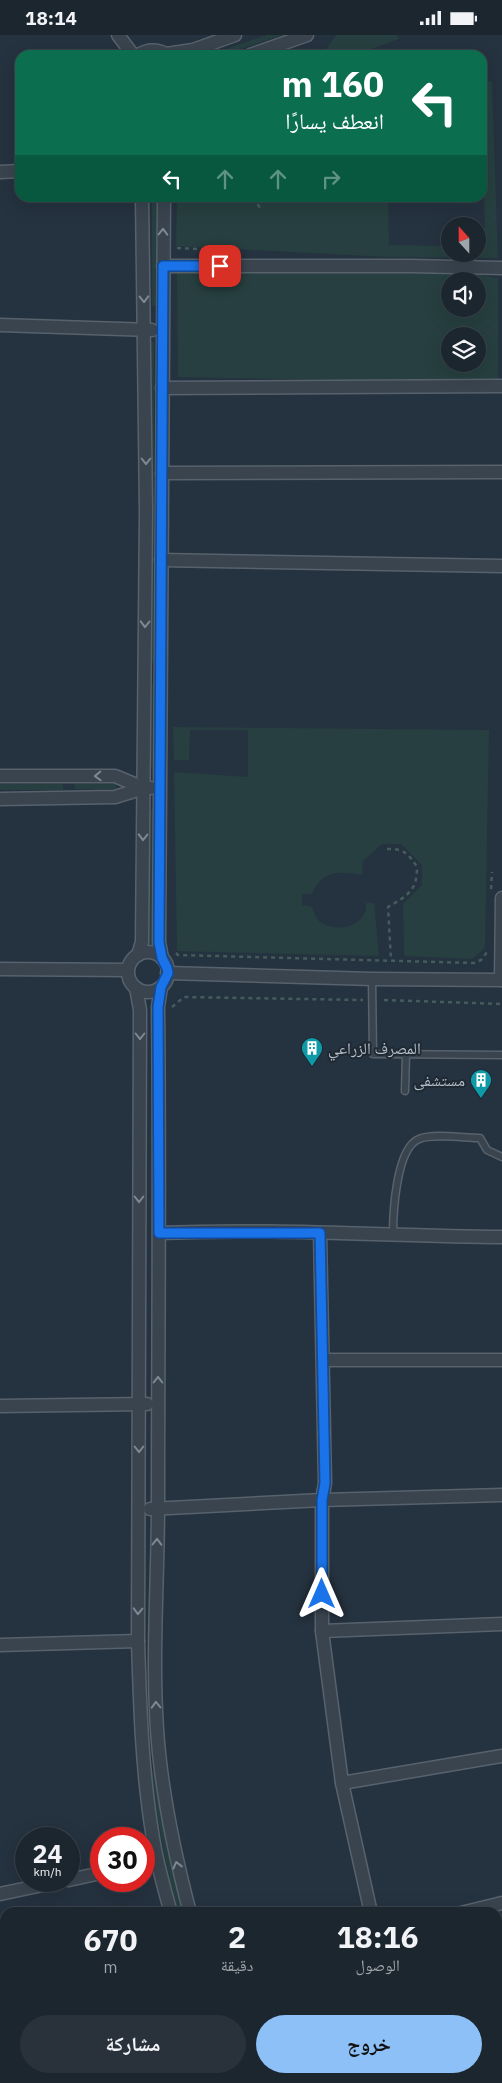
<!DOCTYPE html>
<html lang="ar">
<meta charset="utf-8">
<style>
:root{--surface:#1c262f;--page:#29323b;--text:#f1f3f6;--muted:#a0a5aa;--line:#3a434b;--accent:#8cc0f7}
body{margin:0;font-family:"IBM Plex Sans","Noto Naskh Arabic",sans-serif;background:var(--page);color:var(--text);direction:rtl;height:100vh;display:flex;flex-direction:column;font-size:19px;white-space:nowrap}
*{box-sizing:border-box;margin:0}
p{font-size:16px;color:var(--muted)}
.icon{flex:none;width:28px;height:28px;fill:none;stroke:currentColor;stroke-width:2;stroke-linecap:round;stroke-linejoin:round}
.map{position:relative;flex:1;overflow:hidden;direction:ltr}
.drawer{position:absolute;left:0px;top:1872px;width:502px;height:176px;display:flex;flex-direction:column;background:var(--surface);border-radius:15px 15px 0 0;box-shadow:0 5px 20px #0002,0 0 0 1px var(--line);direction:rtl}
.drawer>*{flex:none}
.top-card{position:absolute;left:15px;top:15px;width:472px;height:152px;border-radius:15px;box-shadow:0 5px 20px #0002,0 0 0 1px var(--line);direction:rtl;background:#0b6e4f;color:#fff;overflow:hidden}
.needle{width:32px;rotate:339deg}
.controls{position:absolute;left:441px;top:182px;display:grid;gap:10px}
.controls a{display:grid;place-items:center;width:45px;height:45px;border-radius:50%;background:var(--surface);box-shadow:0 5px 20px #0002,0 0 0 1px var(--line);font-size:25px}
.speed{position:absolute;left:15px;top:1792px;display:flex;gap:10px;font-size:25px;font-weight:700;text-align:center}
.speed>*{display:grid;place-content:center;width:65px;height:65px;border-radius:50%;background:var(--surface);box-shadow:0 5px 20px #0002,0 0 0 1px var(--line);line-height:1}
.speed small{font-size:12px;font-weight:400}
.speed .limit{border:8px solid #d22;background:#fff;color:#111}
.pin{position:absolute;display:grid;place-items:center;width:42px;height:42px;color:#fff;margin:-21px;border-radius:10px;box-shadow:0 2px 8px #0006}
.me{position:absolute;width:55px;margin:-28px;rotate:0deg;stroke-linejoin:round;filter:drop-shadow(0 0 4px #0008)}
.turn{display:flex;align-items:center;gap:18px;height:105px;padding:0 20px;font-size:22px}
.turn .icon{width:65px;height:65px;stroke-width:2.5}
.turn b{display:block;font-size:35px;line-height:42px}
.lanes{display:flex;align-items:center;height:48px;padding:0 20px;background:#0003;justify-content:center;gap:25px;direction:ltr}
.lanes .off{opacity:.35}
.eta{display:flex;justify-content:space-evenly;align-items:center;height:85px;text-align:center}
.eta b{font-size:30px;font-weight:700;line-height:35px}
.button{display:flex;gap:10px;margin-top:auto;padding:10px 20px}
.button a{flex:1;height:58px;border-radius:30px;background:var(--accent);color:#111;font-size:20px;font-weight:700;line-height:58px;text-align:center}
.button a+a{background:var(--page);color:var(--text)}
.status{display:flex;justify-content:space-between;align-items:center;height:35px;padding:0 25px;background:var(--surface);direction:ltr}
.status svg{height:14px;fill:currentColor}
.map>svg:first-child{display:block}
</style>
<div class="status"><b>18:14</b><svg viewBox="0 0 49 12"><path d="M0 12V9h3v3zM5 12V6h3v6zM10 12V3h3v9zM15 12V0h3v12zM26 1h20v11H26zM47 4h2v5h-2z"/></svg></div>
<div class="map">
<svg width="502" height="2048" viewBox="0 0 502 2048">
<rect width="100%" height="100%" fill="#25323f"/>
<g fill="#273f40" fill-rule="evenodd">
<path d="M267,0H282L223,20H208Z"/>
<path d="M336,0H397L399,4L364,17V20H322Z"/>
<path d="M488,46L492,47L498,223L387,222L176,211L177,163L388,162L389,210L450,211V219H478V212H485L483,84Z"/>
<path d="M156,163V271H152V163Z"/>
<path d="M230,234L317,238L456,236L498,243V348L178,342L177,238L179,235ZM450,246H478V274H450ZM450,301H478V329H450Z"/>
<path d="M151,307H154V628H150Z"/>
<path d="M151,649H154V732H150Z"/>
<path d="M173,692L489,695L485,913L472,924L404,921L403,869L422,850V830L401,809H382L363,826L362,840C340,836 322,835 312,859H302V870L312,872C314,877 316,883 319,886C331,896 356,895 364,879C366,876 366,871 366,868H374L379,921L177,916L174,737L248,742V695H190L189,725H174Z"/>
<rect x="0" y="749" width="63" height="6"/>
<rect x="75" y="749" width="41" height="5"/>
<path d="M154,774L153,910H149L150,775Z"/>
<path d="M154,1736L172,1836L183,1877H177L164,1818L150,1737Z"/>
</g>
<g fill="none" stroke-linecap="round" stroke-linejoin="round">
<g stroke="#57626c" stroke-width="9">
<g id="lane">
<path d="M372,944L373,1019L502,1020"/>
<path d="M405,1056L406,1019"/>
<path d="M393,1200C393,1178 396,1113 419,1104C433,1098 465,1103 480,1103L487,1115L502,1122"/>
</g>
</g>
<g stroke="#57626c" stroke-width="15">
<g id="street">
<path d="M118,0L133,20"/>
<path d="M166,19L193,15L235,0"/>
<path d="M138,20C148,14 158,14 168,20"/>
<path d="M250,20L307,0"/>
<path d="M0,137L20,136"/>
<path d="M163,231H411L502,233"/>
<path d="M0,290L152,295"/>
<path d="M162,353L502,351"/>
<path d="M162,438L502,437"/>
<path d="M161,525L502,531"/>
<path d="M0,741H115L144,753"/>
<path d="M0,764L115,762L144,753H151"/>
<circle cx="148" cy="937" r="20"/>
<path d="M138,920L142,907L146,477L142,162"/>
<path d="M162,923L159,907L164,162"/>
<path d="M0,934L128,935"/>
<path d="M167,938L372,944L502,945"/>
<path d="M501,945L502,863"/>
<path d="M161,952L158,972C160,1138 158,1304 158,1470C158,1544 152,1619 157,1694C161,1756 174,1817 190,1878"/>
<path d="M136,953L140,975L138,1606C140,1672 142,1738 153,1803C157,1829 164,1853 171,1878"/>
<path d="M159,1198C273,1193 388,1201 502,1202"/>
<path d="M320,1198L325,1448L322,1465V1596L342,1748L502,1721"/>
<path d="M323,1325H502"/>
<path d="M0,1371L147,1369"/>
<path d="M150,1474L322,1465L502,1460"/>
<path d="M322,1596L502,1589"/>
<path d="M0,1610L138,1606"/>
<path d="M342,1748L371,1878"/>
<path d="M144,1829L157,1826"/>
<path d="M69,1845L101,1838"/>
<path d="M0,1859L62,1846"/>
<path d="M461,1878L502,1868"/>
<path d="M498,1910L502,1924"/>
<path d="M0,1986L5,1984"/>
<path d="M498,2025L502,2023"/>
<path d="M276,2044L278,2048"/>
<path d="M434,2048L446,2044"/>
</g>
</g>
<g stroke="#455c5c" stroke-width="2.5" stroke-dasharray="4 4" stroke-linecap="butt">
<path d="M254,162L260,173"/>
<path d="M177,213L237,216"/>
<path d="M387,814C403,813 409,819 417,832C417,856 408,860 388,872L391,925"/>
<path d="M491,854L492,837"/>
<path d="M176,918L178,920L474,928L481,925L487,917"/>
<path d="M384,965L502,969"/>
<path d="M172,972L184,962L363,965"/>
</g>
<use href="#lane" stroke="#39444f" stroke-width="6"/>
<use href="#street" stroke="#39444f" stroke-width="12"/>
</g>
<defs><path id="oneway-chevron" d="M-2-3.5L2.5 0L-2 3.5" fill="none" stroke-width="1.6" stroke-linecap="round" stroke-linejoin="round" transform="scale(1.25)"/></defs>
<g stroke="#7d8892">
<use href="#oneway-chevron" transform="translate(163 197) rotate(-89)"/>
<use href="#oneway-chevron" transform="translate(144 264) rotate(89)"/>
<use href="#oneway-chevron" transform="translate(146 426) rotate(90)"/>
<use href="#oneway-chevron" transform="translate(145 589) rotate(91)"/>
<use href="#oneway-chevron" transform="translate(98 741) rotate(178)"/>
<use href="#oneway-chevron" transform="translate(143 802) rotate(91)"/>
<use href="#oneway-chevron" transform="translate(140 1001) rotate(90)"/>
<use href="#oneway-chevron" transform="translate(139 1164) rotate(90)"/>
<use href="#oneway-chevron" transform="translate(158 1345) rotate(-90)"/>
<use href="#oneway-chevron" transform="translate(139 1414) rotate(90)"/>
<use href="#oneway-chevron" transform="translate(157 1507) rotate(-89)"/>
<use href="#oneway-chevron" transform="translate(138 1576) rotate(91)"/>
<use href="#oneway-chevron" transform="translate(156 1670) rotate(-92)"/>
<use href="#oneway-chevron" transform="translate(177 1830) rotate(-104)"/>
</g>
<g fill="none" stroke-linecap="round" stroke-linejoin="round">
<g stroke="#114b97" stroke-width="12">
<path id="route" d="M220,231H163L159,907L162,923L167,933L168,938L161,952L158,972L159,1198H320L325,1448L322,1465V1559"/>
</g>
<use href="#route" stroke="#1a73e8" stroke-width="9"/>
</g>
<defs>
<g id="building-pin" transform="scale(1.125)"><path d="M0 17L-7.5 6A9.5 9.5 0 1 1 7.5 6Z" fill="#0f9aa8" stroke="#1e2934"/><path d="M-4-6H4V6H1V3H-1V6H-4ZM-2.5-4.3h1.7v1.8h-1.7ZM.8-4.3h1.7v1.8H.8ZM-2.5-1h1.7V.8h-1.7ZM.8-1h1.7V.8H.8Z" fill="#fff"/></g>
</defs>
<g fill-rule="evenodd">
<use href="#building-pin" x="312" y="1013"/>
<use href="#building-pin" x="481" y="1045"/>
</g>
<g text-anchor="middle" stroke-width="4" stroke-linejoin="round" paint-order="stroke">
<g font-size="16" fill="#b5bfc9" stroke="#1e2934" text-anchor="start">
<text x="328" y="1019">المصرف الزراعي</text>
<text x="465" y="1051" text-anchor="end">مستشفى</text>
</g>
</g>
</svg>
<div class="controls">
<a><svg class="needle" viewBox="-14 -14 28 28"><path d="M0-13l5 13h-10z" fill="#e53935"/><path d="M0 13l5-13h-10z" fill="#a0a5aa"/></svg></a>
<a><svg class="icon" aria-label="sound" viewBox="0 0 24 24"><path d="M4 9h4l5-4v14l-5-4H4zM17 9q2 3 0 6"/></svg></a>
<a><svg class="icon" aria-label="layers" viewBox="0 0 24 24"><path d="M12 4l9 5-9 5-9-5zM3 14l9 5 9-5"/></svg></a>
</div>
<div class="speed"><div>24<small>km/h</small></div><div class="limit">30</div></div>
<div class="pin" style="left:220px;top:231px;background:#d93025"><svg class="icon" aria-label="arrive" viewBox="0 0 24 24"><path d="M6 21V4h12l-3 4 3 4H6"/></svg></div>
<svg class="me" style="left:322px;top:1559px" viewBox="-20 -20 40 40"><path d="M0-17L14 15 0 8-14 15z" fill="#1a73e8" stroke="#fff" stroke-width="4"/></svg>
<div class="top-card">
<div class="turn"><svg class="icon" aria-label="left" viewBox="0 0 24 24"><path d="M17 20v-9H6M10 6l-5 5 5 5"/></svg><div><b>160 m</b>انعطف يسارًا</div></div>
<div class="lanes"><svg class="icon" aria-label="left" viewBox="0 0 24 24"><path d="M17 20v-9H6M10 6l-5 5 5 5"/></svg><svg class="icon off" aria-label="ahead" viewBox="0 0 24 24"><path d="M12 20V5M6 11l6-6 6 6"/></svg><svg class="icon off" aria-label="ahead" viewBox="0 0 24 24"><path d="M12 20V5M6 11l6-6 6 6"/></svg><svg class="icon off" aria-label="right" viewBox="0 0 24 24"><path d="M7 20v-9h11M14 6l5 5-5 5"/></svg></div>
</div>
<section class="drawer">
<div class="eta">
<div><b>18:16</b><p>الوصول</p></div>
<div><b>2</b><p>دقيقة</p></div>
<div><b>670</b><p>m</p></div>
</div>
<div class="button"><a>خروج</a><a>مشاركة</a></div>
</section>
</div>
